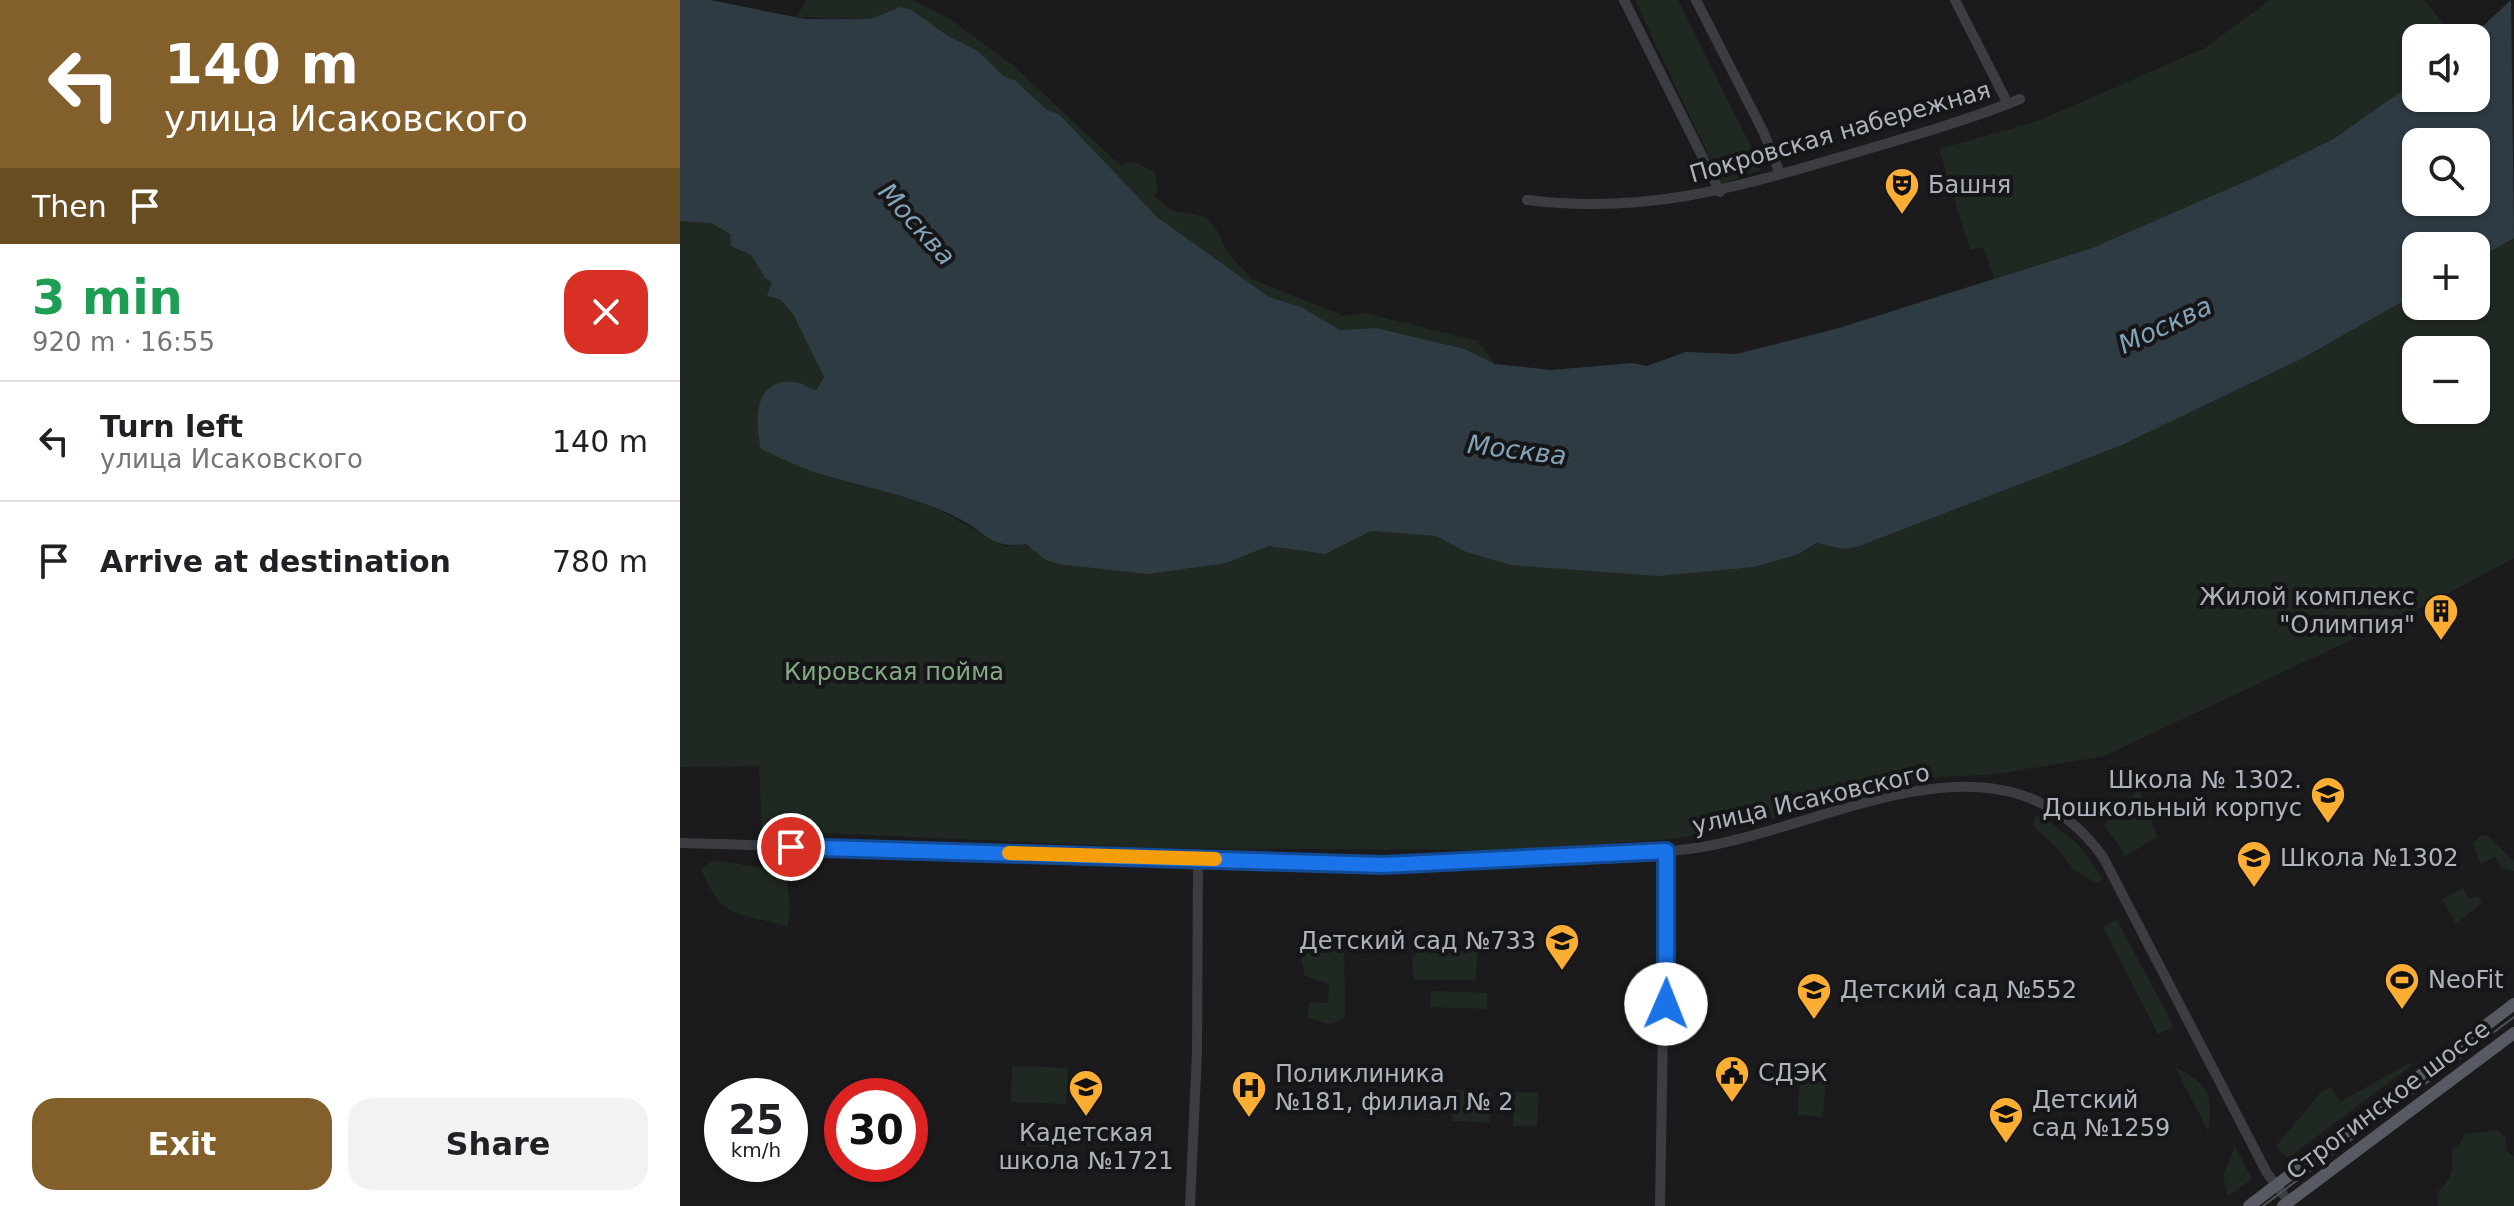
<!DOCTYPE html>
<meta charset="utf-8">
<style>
:root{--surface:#fff;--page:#f2f2f2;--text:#202124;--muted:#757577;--line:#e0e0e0;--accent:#83602b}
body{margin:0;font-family:"DejaVu Sans",sans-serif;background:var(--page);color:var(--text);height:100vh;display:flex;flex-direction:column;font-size:30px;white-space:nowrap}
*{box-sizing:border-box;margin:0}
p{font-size:26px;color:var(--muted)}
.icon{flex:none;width:44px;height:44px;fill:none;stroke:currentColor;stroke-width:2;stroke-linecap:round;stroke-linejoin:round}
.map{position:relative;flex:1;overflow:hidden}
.side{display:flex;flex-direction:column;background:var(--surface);width:680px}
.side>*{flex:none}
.hud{background:#83602b;color:#fff;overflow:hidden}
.controls{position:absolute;left:1722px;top:24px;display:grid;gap:16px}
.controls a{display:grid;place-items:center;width:88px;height:88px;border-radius:16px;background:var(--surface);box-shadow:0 2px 6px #0004;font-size:40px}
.speed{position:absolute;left:24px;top:1078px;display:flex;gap:16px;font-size:40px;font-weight:700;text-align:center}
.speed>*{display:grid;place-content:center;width:104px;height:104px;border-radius:50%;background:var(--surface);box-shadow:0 2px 6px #0004;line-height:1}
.speed small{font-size:20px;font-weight:400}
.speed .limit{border:12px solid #d22;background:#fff;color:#111}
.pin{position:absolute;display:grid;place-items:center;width:68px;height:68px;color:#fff;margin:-34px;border:4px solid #fff;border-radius:50%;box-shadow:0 2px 8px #0007}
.me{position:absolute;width:88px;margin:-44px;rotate:1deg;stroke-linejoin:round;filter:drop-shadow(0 0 6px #0008)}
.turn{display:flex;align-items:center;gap:28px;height:168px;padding:0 32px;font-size:36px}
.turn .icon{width:104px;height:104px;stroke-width:2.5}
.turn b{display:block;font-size:56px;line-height:68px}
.then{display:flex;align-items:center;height:76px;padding:0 32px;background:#0003;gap:16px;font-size:30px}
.round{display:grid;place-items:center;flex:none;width:84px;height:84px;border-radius:24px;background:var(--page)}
.overview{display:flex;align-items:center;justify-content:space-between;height:136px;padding:0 32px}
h1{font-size:48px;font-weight:700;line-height:60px;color:#1e9e55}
.primary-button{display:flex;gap:16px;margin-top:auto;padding:16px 32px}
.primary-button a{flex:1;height:92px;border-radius:24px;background:var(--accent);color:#fff;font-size:32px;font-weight:700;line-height:92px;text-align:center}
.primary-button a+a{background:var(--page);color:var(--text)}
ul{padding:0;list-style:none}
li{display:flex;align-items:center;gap:24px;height:120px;padding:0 32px;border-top:2px solid var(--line)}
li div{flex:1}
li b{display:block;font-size:30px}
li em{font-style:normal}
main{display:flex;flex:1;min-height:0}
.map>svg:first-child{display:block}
</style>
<main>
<section class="side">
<div class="hud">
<div class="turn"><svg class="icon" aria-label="left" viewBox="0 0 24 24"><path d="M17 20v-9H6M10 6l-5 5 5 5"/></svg><div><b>140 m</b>улица Исаковского</div></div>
<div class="then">Then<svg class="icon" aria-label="arrive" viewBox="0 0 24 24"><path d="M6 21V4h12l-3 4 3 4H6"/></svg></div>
</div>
<div class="overview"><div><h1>3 min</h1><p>920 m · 16:55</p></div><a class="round" style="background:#d93025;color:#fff"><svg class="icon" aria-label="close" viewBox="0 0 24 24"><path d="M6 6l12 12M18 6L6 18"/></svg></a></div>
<ul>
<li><svg class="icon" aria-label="left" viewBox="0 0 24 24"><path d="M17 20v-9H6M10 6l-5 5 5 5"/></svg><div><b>Turn left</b><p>улица Исаковского</p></div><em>140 m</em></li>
<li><svg class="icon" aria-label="arrive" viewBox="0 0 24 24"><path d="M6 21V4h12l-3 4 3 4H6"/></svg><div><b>Arrive at destination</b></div><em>780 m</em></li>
</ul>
<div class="primary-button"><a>Exit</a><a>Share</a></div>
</section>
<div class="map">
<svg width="1834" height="1206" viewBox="0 0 1834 1206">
<rect width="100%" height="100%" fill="#1b1b1d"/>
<g fill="#202921" fill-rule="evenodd">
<path d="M127,0H232L270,19L335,67L441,166L451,161L475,172L478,189L474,196L491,210L525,217L539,233L547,252L572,279L663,316L684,313L798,341L815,364L785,349L696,328L660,330L621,307L589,297L477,217L379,114L367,110L335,80L323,76L298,51L268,36L230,9L220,7L191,19L116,17Z"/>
<path d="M955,0H998L1082,169L1042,184Z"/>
<path d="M1590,0H1744L1776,38H1736L1733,85L1655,138L1578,176L1412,248L1314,278L1303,247L1290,250L1259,149L1358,121L1525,48Z"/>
<path d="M0,221L31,223L50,234L51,246L71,255L85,278L92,281L91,299L101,300L113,314L144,377L136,390L130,389L141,474L239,499L326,547L346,544L364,559L546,563L589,546L645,554L691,531L756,536L786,552L1119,554L1136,543L1164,549L1177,547L1442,445L1623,358L1736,294V306H1796V260L1834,238V558L1748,604L1424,756L1317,774L1246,778L1051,830L990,839L840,850L476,848L82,830L79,766L0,767ZM1736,350H1796V410H1736Z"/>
<path d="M1459,789L1477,837L1446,856L1424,825Z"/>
<path d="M1361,815L1398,844L1423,879L1416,883L1394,870L1379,850L1353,826L1354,817Z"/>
<path d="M1807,835L1834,861V871L1822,868L1815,857L1800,864L1793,843L1800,836Z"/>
<path d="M33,861C60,861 80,874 105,864L110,908L107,927C59,911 43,923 21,869Z"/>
<path d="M1783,888L1789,899L1798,896L1802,903L1776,924L1762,899Z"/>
<path d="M1437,920L1494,1027L1478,1034L1423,927Z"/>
<path d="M664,934L665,1014L662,1020L651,1024L627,1018L629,1002L648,1003L649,984L625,976L619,948L635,938Z"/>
<path d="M742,950L797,952L796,980H734L732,957Z"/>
<path d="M751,991L807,993V1009L750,1007Z"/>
<path d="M1731,1062V1066L1612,1155L1606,1157L1596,1146L1642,1091L1651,1087L1660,1102Z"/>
<path d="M332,1066L388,1068L386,1104L331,1102Z"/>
<path d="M1495,1067C1528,1084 1534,1094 1528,1131Z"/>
<path d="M1120,1071L1146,1072L1143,1117L1118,1115Z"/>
<path d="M774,1090L811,1092L810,1122L772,1121Z"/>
<path d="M834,1092L859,1093L857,1126H833Z"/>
<path d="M347,1122L385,1124L384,1148L346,1146Z"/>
<path d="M1817,1130L1826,1138V1150L1834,1157V1206H1758L1757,1192C1772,1181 1774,1168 1771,1150L1780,1144L1784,1134Z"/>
<path d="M1555,1146L1572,1179L1548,1196L1543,1175Z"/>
</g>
<path fill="#2f3b43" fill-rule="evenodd" d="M0,0H30L125,19H191L220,7L230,9L268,36L298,51L323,76L335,80L367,110L379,114L477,217L589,297L621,307L660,330L696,328L785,349L815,364L871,370L952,363L967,366L1006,352L1056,354L1159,328L1412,248L1578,176L1655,138L1736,81V98H1796V38H1790L1831,0L1834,238L1796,260V246H1736V294L1623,358L1442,445L1177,547L1164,549L1136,543L1119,554L1074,567L978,576L832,565L786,552L756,536L691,531L645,554L589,546L546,563L468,574L378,564L364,559L346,544C311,549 308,534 280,519C236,496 191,489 144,475C122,469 101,458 81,449C74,421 74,373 119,383C126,384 128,389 136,390L144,377L113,314L101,300L87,296L92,282L85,278L71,255L51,246L50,234L31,223L0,221ZM1736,142H1796V202H1736Z"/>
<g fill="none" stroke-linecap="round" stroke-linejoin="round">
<g stroke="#3b3d43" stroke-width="10">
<path d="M944,0L1040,192"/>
<path d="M1016,0L1084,133L1100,174"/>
<path d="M1275,0L1328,104"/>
<path d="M847,200C967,215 1058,187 1171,154C1228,137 1286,121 1340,99"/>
<path d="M0,843C195,848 390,856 585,859C624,860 663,865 702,865C803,864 908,861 1009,849C1143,832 1319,713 1423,857L1587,1173L1609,1202"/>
<path d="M510,1206L517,1052L518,858"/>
<path d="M980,1206L986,851"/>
</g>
<g stroke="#575a62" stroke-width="12">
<path d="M1569,1206L1834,1004"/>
<path d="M1603,1206L1834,1033"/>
</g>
<path stroke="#4e5158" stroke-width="2" d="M1583,1206L1834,1017"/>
</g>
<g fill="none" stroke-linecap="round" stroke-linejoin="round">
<g stroke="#114b97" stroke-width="20">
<path id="route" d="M111,847L703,865L986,851V1004"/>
</g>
<use href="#route" stroke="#1a73e8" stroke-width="14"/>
<path stroke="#f59e0b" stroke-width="14" d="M329,853L535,859"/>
</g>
<defs>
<g id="theatre-pin" transform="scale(1.8)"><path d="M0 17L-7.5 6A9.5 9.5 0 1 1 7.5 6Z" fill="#fcae34" stroke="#161618"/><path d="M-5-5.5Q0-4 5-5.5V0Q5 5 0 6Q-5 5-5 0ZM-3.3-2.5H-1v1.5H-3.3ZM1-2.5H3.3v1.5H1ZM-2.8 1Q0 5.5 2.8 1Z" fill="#111"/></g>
<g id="building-pin" transform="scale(1.8)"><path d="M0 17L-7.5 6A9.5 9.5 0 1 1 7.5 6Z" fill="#fcae34" stroke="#161618"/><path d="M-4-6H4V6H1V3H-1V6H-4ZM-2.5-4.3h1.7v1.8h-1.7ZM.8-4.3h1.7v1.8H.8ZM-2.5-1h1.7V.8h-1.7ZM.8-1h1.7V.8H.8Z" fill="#111"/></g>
<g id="school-pin" transform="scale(1.8)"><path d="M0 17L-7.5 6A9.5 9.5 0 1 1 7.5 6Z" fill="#fcae34" stroke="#161618"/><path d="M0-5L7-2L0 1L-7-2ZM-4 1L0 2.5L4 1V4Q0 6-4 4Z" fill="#111"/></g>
<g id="stadium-pin" transform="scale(1.8)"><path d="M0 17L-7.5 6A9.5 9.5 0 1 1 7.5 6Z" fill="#fcae34" stroke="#161618"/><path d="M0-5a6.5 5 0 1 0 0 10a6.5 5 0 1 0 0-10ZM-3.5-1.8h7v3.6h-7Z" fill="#111"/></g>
<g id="civic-pin" transform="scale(1.8)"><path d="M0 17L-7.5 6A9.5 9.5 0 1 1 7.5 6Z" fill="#fcae34" stroke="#161618"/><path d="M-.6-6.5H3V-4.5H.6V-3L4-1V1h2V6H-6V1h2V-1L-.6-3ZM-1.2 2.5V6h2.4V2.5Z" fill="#111"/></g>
<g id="hospital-pin" transform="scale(1.8)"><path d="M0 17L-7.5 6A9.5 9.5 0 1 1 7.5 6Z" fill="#fcae34" stroke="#161618"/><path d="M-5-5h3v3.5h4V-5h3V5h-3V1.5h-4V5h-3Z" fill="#111"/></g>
</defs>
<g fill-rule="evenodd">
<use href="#theatre-pin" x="1222" y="185"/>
<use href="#building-pin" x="1761" y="611"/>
<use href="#school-pin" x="1648" y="794"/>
<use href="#school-pin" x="1574" y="858"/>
<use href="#school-pin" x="882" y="941"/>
<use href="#stadium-pin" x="1722" y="980"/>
<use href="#school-pin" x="1134" y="990"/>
<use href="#civic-pin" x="1052" y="1073"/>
<use href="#school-pin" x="406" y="1087"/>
<use href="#hospital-pin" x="569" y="1088"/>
<use href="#school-pin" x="1326" y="1114"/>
</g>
<g text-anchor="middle" stroke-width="8" stroke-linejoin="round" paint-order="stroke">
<g font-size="24" fill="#adb3bd" stroke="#161618">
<text transform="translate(1160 132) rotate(-16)" y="8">Покровская набережная</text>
<text transform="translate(1131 799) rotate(-13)" y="8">улица Исаковского</text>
<text transform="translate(1708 1100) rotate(-37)" y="8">Строгинское шоссе</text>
</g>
<g font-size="24" fill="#adb3bd" stroke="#161618" text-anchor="start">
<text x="1248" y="193">Башня</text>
<text x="1735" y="605" text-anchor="end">Жилой комплекс<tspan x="1735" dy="28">"Олимпия"</tspan></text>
<text x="1622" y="788" text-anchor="end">Школа № 1302.<tspan x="1622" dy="28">Дошкольный корпус</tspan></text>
<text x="1600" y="866">Школа №1302</text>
<text x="856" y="949" text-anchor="end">Детский сад №733</text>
<text x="1748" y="988">NeoFit</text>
<text x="1160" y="998">Детский сад №552</text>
<text x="1078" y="1081">СДЭК</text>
<text x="595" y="1082">Поликлиника<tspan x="595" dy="28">№181, филиал № 2</tspan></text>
<text x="1352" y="1108">Детский<tspan x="1352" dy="28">сад №1259</tspan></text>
<text x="406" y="1141" text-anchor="middle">Кадетская<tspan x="406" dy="28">школа №1721</tspan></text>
</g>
<g font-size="24" fill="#83a983" stroke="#161618">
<text x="214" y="680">Кировская пойма</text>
</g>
<g font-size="26" font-style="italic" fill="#83a3b9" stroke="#161618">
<text transform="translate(237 224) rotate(48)" y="9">Москва</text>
<text transform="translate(1485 325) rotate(-25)" y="9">Москва</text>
<text transform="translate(837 450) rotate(7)" y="9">Москва</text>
</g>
</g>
</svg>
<div class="controls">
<a><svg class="icon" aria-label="sound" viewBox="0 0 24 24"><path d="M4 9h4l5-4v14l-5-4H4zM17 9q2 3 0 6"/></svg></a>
<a><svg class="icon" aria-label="search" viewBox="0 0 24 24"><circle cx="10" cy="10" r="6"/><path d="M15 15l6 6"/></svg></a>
<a>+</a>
<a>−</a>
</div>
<div class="speed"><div>25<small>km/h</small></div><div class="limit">30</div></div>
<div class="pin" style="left:111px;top:847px;background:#d93025"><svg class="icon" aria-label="arrive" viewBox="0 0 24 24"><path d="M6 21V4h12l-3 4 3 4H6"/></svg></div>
<svg class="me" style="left:986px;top:1004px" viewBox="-20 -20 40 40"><circle r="19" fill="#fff"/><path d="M0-13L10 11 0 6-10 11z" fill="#1a73e8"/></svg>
</div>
</main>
